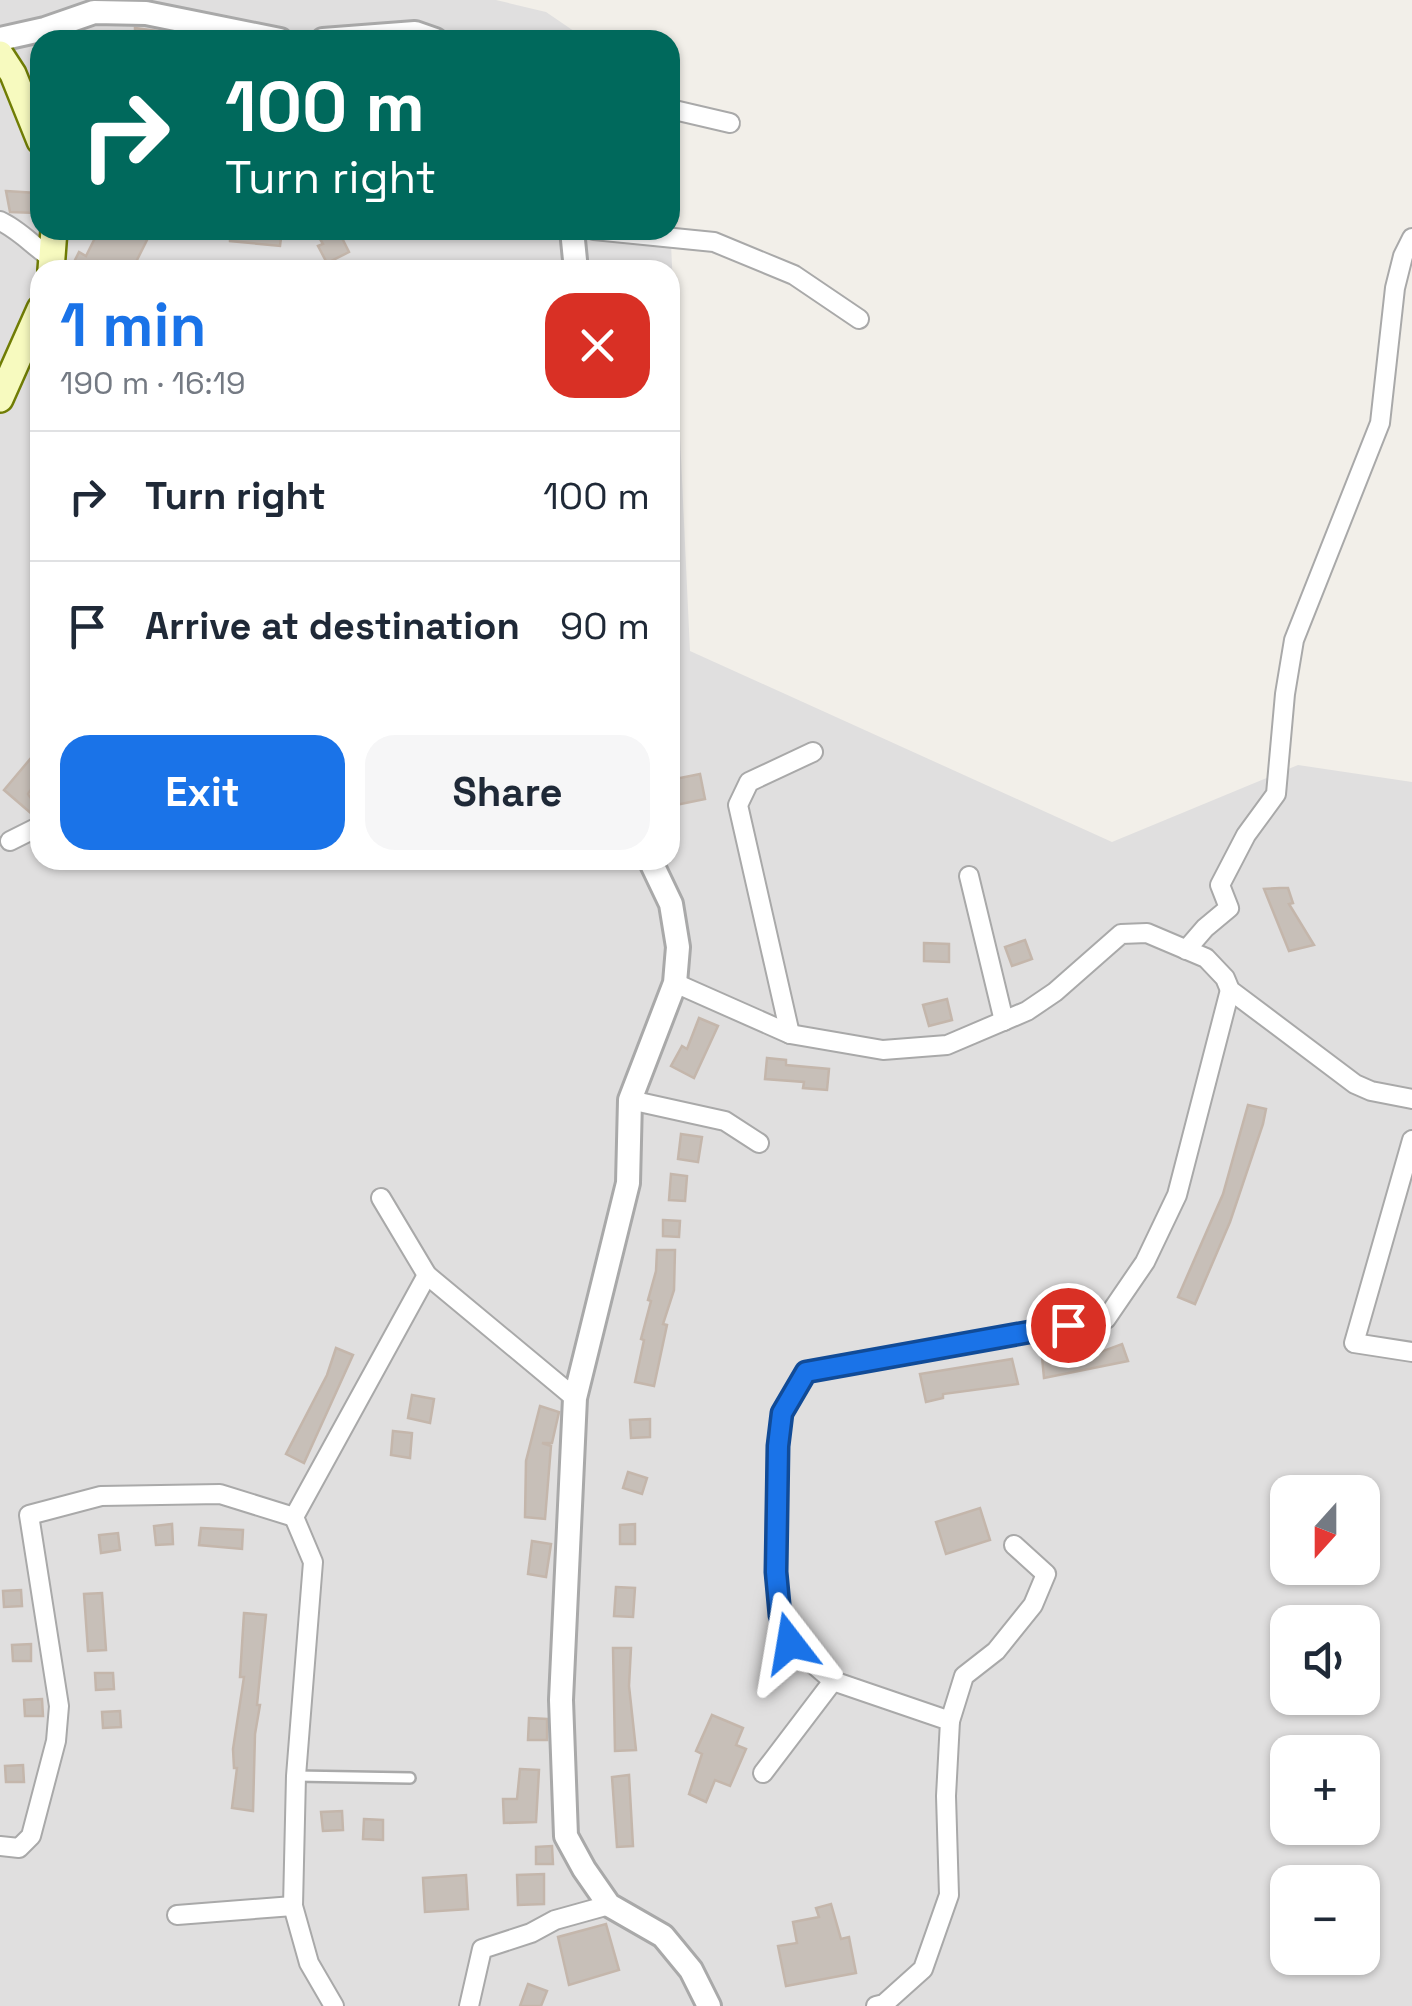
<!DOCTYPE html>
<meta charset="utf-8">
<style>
:root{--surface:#fff;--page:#f6f6f7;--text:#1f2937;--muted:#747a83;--line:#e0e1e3;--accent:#1a73e8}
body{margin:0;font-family:"Space Grotesk",sans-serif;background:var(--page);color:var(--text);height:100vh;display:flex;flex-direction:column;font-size:38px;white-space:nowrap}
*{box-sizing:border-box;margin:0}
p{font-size:32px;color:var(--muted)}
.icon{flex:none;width:55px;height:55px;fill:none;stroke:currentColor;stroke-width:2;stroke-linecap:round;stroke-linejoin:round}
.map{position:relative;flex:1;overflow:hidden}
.sheet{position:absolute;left:30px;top:260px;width:650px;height:610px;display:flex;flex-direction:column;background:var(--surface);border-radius:30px;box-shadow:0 2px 8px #0004}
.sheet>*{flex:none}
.top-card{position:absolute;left:30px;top:30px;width:650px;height:210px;border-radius:30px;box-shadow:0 2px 8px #0004;background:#00695c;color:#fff;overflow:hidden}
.needle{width:65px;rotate:201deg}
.tools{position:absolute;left:1270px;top:1475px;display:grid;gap:20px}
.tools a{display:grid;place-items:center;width:110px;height:110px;border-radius:20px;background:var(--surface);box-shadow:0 2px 8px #0004;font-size:50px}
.pin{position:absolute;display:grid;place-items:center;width:85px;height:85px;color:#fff;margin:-42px;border:5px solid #fff;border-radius:50%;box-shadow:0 2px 10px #0007}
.me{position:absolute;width:110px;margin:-55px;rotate:346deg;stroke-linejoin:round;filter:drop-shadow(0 0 8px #0008)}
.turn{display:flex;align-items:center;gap:35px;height:210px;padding:0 30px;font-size:45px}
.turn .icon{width:130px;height:130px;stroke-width:2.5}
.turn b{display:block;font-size:70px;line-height:85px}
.round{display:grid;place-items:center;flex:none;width:105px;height:105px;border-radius:30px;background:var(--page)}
.summary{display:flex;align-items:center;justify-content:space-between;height:170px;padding:0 30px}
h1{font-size:60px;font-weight:600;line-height:75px;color:var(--accent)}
.action{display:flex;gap:20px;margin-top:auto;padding:20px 30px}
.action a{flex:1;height:115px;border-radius:30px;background:var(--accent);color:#fff;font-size:40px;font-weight:600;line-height:115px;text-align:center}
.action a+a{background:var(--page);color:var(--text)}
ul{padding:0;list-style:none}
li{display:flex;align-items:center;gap:30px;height:130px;padding:0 30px;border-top:2px solid var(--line)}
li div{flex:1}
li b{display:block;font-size:38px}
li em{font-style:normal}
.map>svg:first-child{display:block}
</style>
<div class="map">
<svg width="1412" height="2006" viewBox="0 0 1412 2006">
<rect width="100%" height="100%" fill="#f2efe9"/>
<path fill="#e0dfdf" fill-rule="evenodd" d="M0,0H496L546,12L587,40H40V230H670V222L690,651L1112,842L1298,765L1412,782V2006H0ZM40,270H670V860H40ZM1288,1492H1362V1568H1288ZM1288,1622H1362V1698H1288ZM1288,1752H1362V1828H1288ZM1288,1882H1362V1958H1288Z"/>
<g fill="#c7bfb8" stroke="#c4b6ab" stroke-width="2.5">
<path d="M135,28L158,31L157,40H135Z"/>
<path d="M6,191L37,193L36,213L10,212Z"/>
<path d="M99,230H152L132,270H70L79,252L86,256Z"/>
<path d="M230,230H282L280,246L230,241Z"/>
<path d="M338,230L349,252L327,263L318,246L323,244L320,239Z"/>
<path d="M31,758L40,765V776L28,794L40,811L33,815L4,790Z"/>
<path d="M700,774L705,799L676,805V802L670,803V780Z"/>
<path d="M1280,888H1288L1293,903L1289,904L1314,945L1289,951L1264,889Z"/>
<path d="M1025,940L1032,959L1012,966L1005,947Z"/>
<path d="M924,943L949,944V962L924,961Z"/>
<path d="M947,999L952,1020L929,1026L923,1005Z"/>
<path d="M699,1018L718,1026L694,1078L671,1066L682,1046L687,1049Z"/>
<path d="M767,1058L786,1060V1065L829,1069L827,1090L803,1088L804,1082L765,1079Z"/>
<path d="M1248,1105L1266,1109L1263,1124L1230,1222L1195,1304L1178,1297L1223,1194Z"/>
<path d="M681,1134L702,1137L698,1162L678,1159Z"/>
<path d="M671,1174L687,1176L685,1201L669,1200Z"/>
<path d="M663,1220L680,1221L679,1237L663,1236Z"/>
<path d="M657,1250H675L674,1290L663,1324L667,1325L654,1386L635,1382L644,1340L641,1339L651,1301L648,1300L656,1271Z"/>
<path d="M1122,1344L1128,1361L1044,1378L1042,1357L1090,1353V1356Z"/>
<path d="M336,1348L353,1355L304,1463L286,1454L327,1375Z"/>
<path d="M1012,1359L1018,1384L943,1394V1398L926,1402L920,1374Z"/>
<path d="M412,1395L434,1399L430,1423L408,1418Z"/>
<path d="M540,1406L559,1412L552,1443H542L551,1446L545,1519L525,1517L526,1461Z"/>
<path d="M650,1419V1437L631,1438L630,1420Z"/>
<path d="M393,1431L412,1433L410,1458L391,1455Z"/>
<path d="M628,1472L647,1478L642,1494L623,1488Z"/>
<path d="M980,1508L990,1540L946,1554L936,1522Z"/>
<path d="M172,1524L173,1544L156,1545L154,1526Z"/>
<path d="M635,1524V1544H620V1525Z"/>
<path d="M201,1528L243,1530L242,1549L199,1545Z"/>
<path d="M118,1533L120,1550L101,1553L99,1535Z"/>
<path d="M532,1541L551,1544L546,1577L528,1574Z"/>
<path d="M616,1587L635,1588L633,1617L614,1616Z"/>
<path d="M21,1590L22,1606L4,1607L3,1591Z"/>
<path d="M102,1593L106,1650L88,1651L84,1594Z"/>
<path d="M244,1613L266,1615L257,1705H260L255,1734L253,1811L232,1808L237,1768H234L233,1749L244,1677H240Z"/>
<path d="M31,1644V1661H13L12,1645Z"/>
<path d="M613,1648H631L629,1686L636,1750L615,1751Z"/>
<path d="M95,1673H113L114,1689L96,1690Z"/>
<path d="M42,1699L43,1716H25L24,1700Z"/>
<path d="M120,1711L121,1727L103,1728L102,1712Z"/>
<path d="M712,1715L743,1728L736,1745L746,1749L730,1786L715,1780L706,1802L689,1794L702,1754L696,1751Z"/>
<path d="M529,1718L547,1719V1740H528Z"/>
<path d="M23,1765L24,1782H6L5,1766Z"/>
<path d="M520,1769L539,1770L536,1822L504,1823L503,1799H517Z"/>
<path d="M629,1775L633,1846L617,1847L612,1777Z"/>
<path d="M342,1811L343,1830L323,1831L321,1812Z"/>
<path d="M364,1819L383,1820V1840L363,1839Z"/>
<path d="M552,1846L553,1864H536V1847Z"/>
<path d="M544,1874V1904L518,1905L517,1875Z"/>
<path d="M466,1875L468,1909L425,1912L423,1878Z"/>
<path d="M831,1904L841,1939L849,1937L856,1973L786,1986L778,1946L797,1943L793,1922L819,1917L816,1908Z"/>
<path d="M606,1924L619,1970L569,1985L558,1937Z"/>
<path d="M528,1984L547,1991L541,2006H520Z"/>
</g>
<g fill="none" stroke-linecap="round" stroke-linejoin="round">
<g stroke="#a9a9a9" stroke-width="14">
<path id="service" d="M296,1776L410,1778"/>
</g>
<g stroke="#a9a9a9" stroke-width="22">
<g id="minor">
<path d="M670,109L730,123"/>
<path d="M0,221C20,230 35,248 54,260"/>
<path d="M594,230L714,242L794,275L859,319"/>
<path d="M10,841L40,826"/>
<path d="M969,876L1004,1021"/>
<path d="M1186,950L1205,928L1229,908L1220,885L1246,835L1276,794L1285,694L1294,640L1380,423L1395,288L1403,256L1412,238"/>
<path d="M675,983L790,1034L883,1050L947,1045L1027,1011L1055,992L1121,934L1147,933L1206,958L1225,978L1230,990L1355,1084L1371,1091L1412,1099"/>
<path d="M790,1034L738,805L749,782L813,752"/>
<path d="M630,1100L725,1121L759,1143"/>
<path d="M1412,1140L1354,1343L1412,1352"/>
<path d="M381,1198L427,1275L575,1398"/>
<path d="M950,1721L964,1676L996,1651L1033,1605L1046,1574L1014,1545"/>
<path d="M763,1773L833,1681"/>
<path d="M0,1846L19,1848L31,1836L56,1741L59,1706L29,1515L101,1496L220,1494L294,1517"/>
<path d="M177,1915L293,1906"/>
<path d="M334,2006L309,1963L293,1906L296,1776L313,1562L294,1517L427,1275"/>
<path d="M469,2006L482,1949L531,1933L555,1920L609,1905"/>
<path d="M876,2006L884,2004L923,1969L949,1895L946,1796L950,1721L833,1681L789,1643L780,1615L775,1572L777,1446L782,1413L806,1372L1106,1319L1145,1262L1177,1195L1230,990"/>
</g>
</g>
<g stroke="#a9a9a9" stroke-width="28">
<g id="tertiary">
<path d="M0,39L45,29L94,12L146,13L280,40"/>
<path d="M323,40L415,33L435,40"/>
<path d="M572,230L576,270"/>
<path d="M650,860L671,904L678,947L675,983L630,1100L628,1183L575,1398L561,1700L566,1836L584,1869L609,1905L663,1936L691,1970L709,2006"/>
</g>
</g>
<g stroke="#707d05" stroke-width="30">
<g id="secondary">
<path d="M0,54L13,74L40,141"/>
<path d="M51,270L54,230"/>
<path d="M0,399L40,309"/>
</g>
</g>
<use href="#service" stroke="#fff" stroke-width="9"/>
<use href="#minor" stroke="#fff" stroke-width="18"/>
<use href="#tertiary" stroke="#fff" stroke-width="22"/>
<use href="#secondary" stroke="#f7fabf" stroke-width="25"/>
</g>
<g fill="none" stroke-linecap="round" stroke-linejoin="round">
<g stroke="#114b97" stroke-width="25">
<path id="route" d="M790,1643L780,1615L776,1572L778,1446L782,1413L806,1372L1068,1325"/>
</g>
<use href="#route" stroke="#1a73e8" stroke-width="18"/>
</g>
</svg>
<div class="tools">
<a><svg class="needle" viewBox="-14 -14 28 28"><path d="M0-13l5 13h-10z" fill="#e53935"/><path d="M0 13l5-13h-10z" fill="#747a83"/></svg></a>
<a><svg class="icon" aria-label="sound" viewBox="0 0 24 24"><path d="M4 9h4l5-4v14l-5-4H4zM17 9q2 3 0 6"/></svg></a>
<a>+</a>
<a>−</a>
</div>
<div class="pin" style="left:1068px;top:1325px;background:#d93025"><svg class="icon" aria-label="arrive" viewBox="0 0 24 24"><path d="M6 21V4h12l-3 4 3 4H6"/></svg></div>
<svg class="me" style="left:790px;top:1643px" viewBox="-20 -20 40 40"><path d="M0-17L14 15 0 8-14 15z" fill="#1a73e8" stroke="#fff" stroke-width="4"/></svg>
<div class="top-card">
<div class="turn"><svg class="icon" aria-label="right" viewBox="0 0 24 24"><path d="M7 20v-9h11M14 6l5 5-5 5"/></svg><div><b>100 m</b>Turn right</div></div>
</div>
<section class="sheet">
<div class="summary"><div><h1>1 min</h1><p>190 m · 16:19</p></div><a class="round" style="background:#d93025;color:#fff"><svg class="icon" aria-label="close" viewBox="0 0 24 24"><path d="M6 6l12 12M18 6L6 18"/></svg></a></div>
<ul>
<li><svg class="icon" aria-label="right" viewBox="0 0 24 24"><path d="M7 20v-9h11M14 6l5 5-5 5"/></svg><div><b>Turn right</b></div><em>100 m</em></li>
<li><svg class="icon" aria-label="arrive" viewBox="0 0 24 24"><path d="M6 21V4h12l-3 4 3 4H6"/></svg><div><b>Arrive at destination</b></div><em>90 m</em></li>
</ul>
<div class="action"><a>Exit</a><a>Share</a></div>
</section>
</div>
